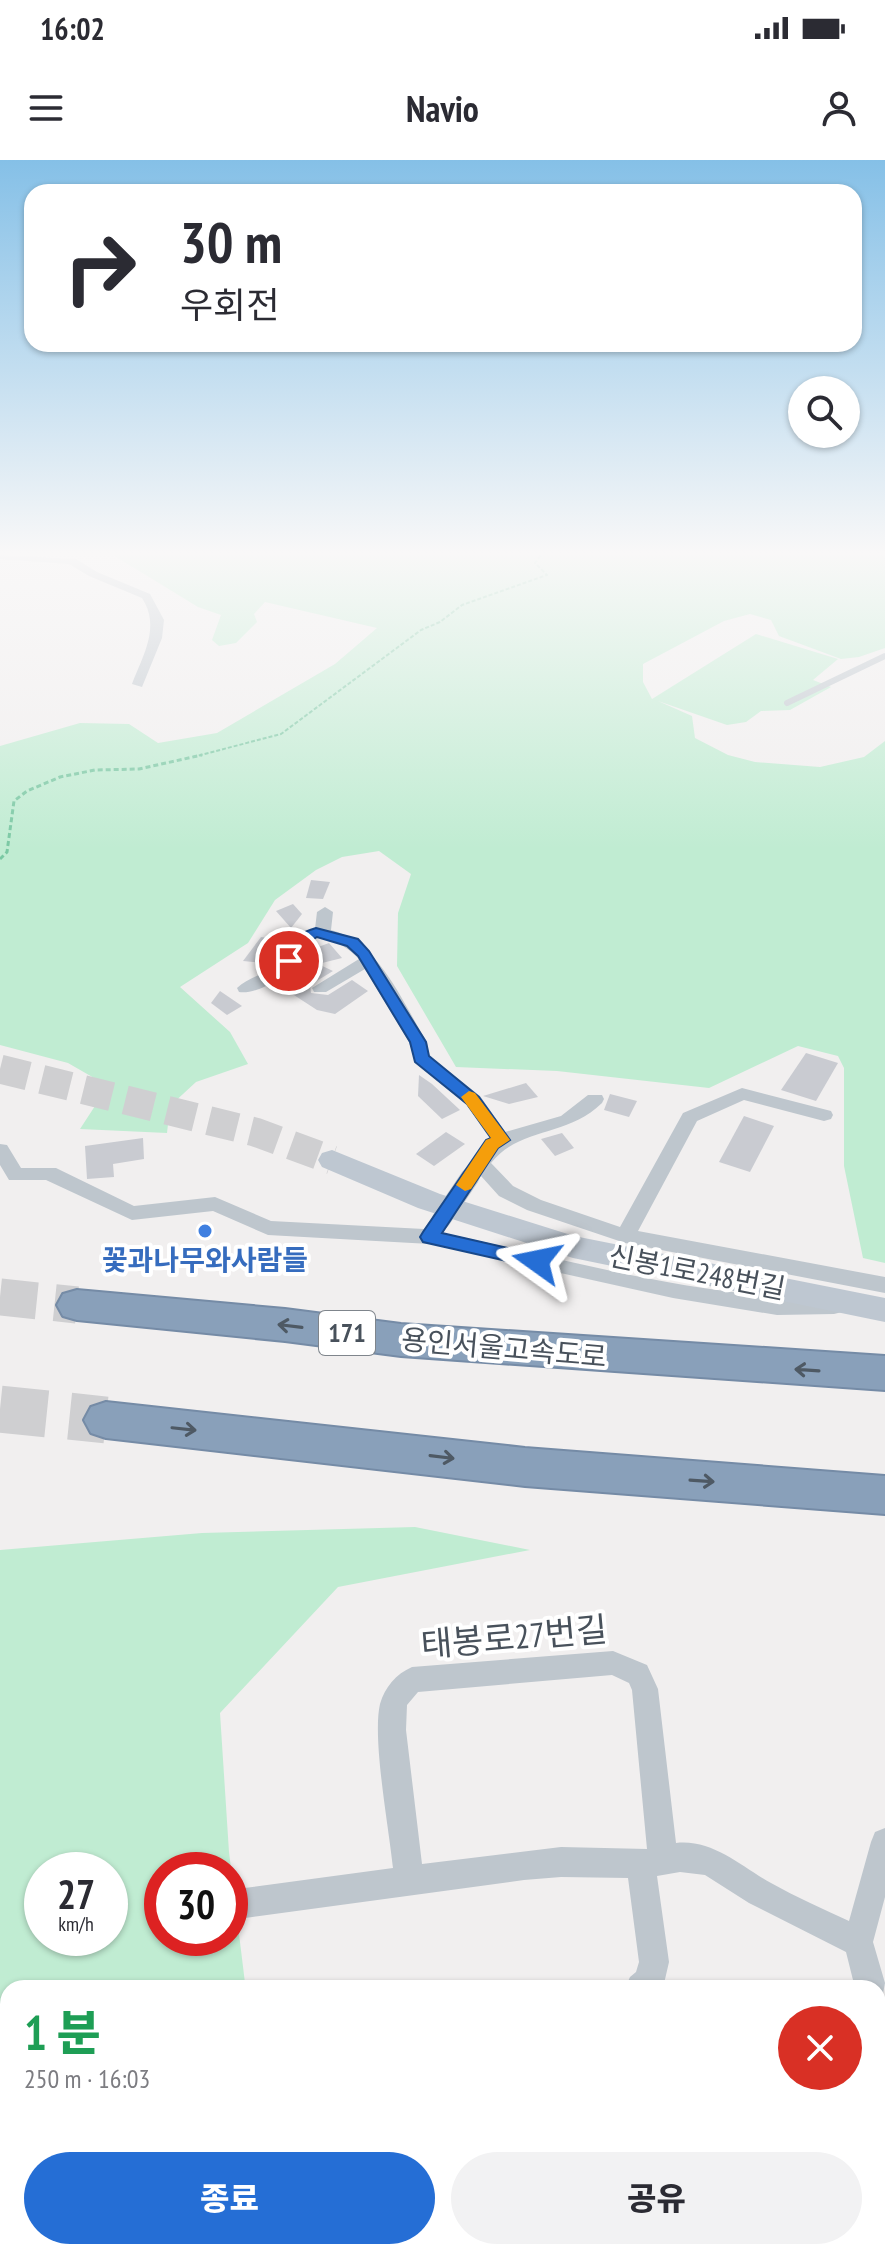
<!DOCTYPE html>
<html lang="ko">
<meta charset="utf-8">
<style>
:root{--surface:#fff;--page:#f2f2f3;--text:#2b2b33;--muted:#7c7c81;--accent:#256ed5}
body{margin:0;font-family:"PT Sans Narrow","Noto Sans KR",sans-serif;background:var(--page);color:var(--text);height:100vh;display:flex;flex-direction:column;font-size:30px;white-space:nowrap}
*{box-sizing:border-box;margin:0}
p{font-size:26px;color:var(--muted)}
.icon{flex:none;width:44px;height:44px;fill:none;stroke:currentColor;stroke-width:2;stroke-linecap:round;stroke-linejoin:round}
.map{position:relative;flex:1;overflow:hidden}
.panel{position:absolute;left:0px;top:1820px;width:886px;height:280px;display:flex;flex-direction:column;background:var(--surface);border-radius:24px 24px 0 0;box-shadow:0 2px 6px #0004}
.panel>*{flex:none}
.guide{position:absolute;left:24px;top:24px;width:838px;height:168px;border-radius:24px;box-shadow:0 2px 6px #0004;background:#fff;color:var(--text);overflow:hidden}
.fabs{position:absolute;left:788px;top:216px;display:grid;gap:16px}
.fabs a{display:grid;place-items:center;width:72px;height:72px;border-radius:50%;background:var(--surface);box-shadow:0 2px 6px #0004;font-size:40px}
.speed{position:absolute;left:24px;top:1692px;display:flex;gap:16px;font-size:40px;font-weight:700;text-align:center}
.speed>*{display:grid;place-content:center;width:104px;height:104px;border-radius:50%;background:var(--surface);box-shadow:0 2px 6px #0004;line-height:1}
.speed small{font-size:20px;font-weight:400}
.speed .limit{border:12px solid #d22;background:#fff;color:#111}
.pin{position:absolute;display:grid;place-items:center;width:68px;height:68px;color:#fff;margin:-34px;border:4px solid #fff;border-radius:50%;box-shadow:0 2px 8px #0007}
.me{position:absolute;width:88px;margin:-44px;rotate:282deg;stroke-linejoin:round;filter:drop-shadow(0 0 6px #0008)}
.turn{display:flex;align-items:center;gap:28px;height:168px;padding:0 24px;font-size:36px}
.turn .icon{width:104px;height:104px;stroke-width:2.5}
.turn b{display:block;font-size:56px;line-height:68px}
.round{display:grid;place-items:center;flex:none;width:84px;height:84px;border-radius:42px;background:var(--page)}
.head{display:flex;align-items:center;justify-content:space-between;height:136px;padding:0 24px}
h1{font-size:48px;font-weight:800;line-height:60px;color:#1e9e55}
.button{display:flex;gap:16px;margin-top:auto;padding:16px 24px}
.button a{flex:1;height:92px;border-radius:48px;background:var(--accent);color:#fff;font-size:32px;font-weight:800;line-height:92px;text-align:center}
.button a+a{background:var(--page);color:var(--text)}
.status{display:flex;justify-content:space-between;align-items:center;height:56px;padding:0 40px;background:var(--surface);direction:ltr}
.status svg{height:22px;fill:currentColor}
header{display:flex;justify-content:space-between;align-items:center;height:104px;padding:0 24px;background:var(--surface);font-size:36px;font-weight:800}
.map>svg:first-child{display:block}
</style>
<div class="status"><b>16:02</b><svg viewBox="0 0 49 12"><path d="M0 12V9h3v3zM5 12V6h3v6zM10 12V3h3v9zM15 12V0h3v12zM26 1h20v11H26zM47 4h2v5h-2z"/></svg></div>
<header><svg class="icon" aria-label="menu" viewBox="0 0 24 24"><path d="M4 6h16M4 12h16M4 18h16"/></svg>Navio<svg class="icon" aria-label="person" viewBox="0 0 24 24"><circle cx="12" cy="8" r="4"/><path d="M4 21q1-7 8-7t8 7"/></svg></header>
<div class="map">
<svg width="885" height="2100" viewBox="0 0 885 2100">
<rect width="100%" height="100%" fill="#f1efef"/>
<g fill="#c0ecd2" fill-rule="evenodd">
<path d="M113,395H885V488L859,497L841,499L779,476L771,460L750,454L724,461L643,504V522L652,539L756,474L838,499L813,520L831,527L790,550L761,551L746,562L727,565L658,541L692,556L695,578L728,595L755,602L820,607L864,597L885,581V1103L863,1098L844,1006V908L838,896L798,886L709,928L557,911L456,907L397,806L398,753L411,714L379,691L342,697L316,710L275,740L248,783L180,827L230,872L248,904L196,922L170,946L167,973L80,969L108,926L68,903L0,885V586L80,563L129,564L158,583L217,573L335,504L377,468L265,442L254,454L257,462L236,483L219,486L212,480L221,455L198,447Z"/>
<path d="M415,1367L530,1390L338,1427L220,1553L229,1692L245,1823L250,1828H8V2092H447L441,2100H0V1390L202,1373ZM42,1710H110V1778H42ZM162,1710H230V1778H162Z"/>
</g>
<g fill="#c9cbd1">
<path d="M311,720L330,722L323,739L306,738Z"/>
<path d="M293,744L302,754L291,768L276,751Z"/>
<path d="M261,777L281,780L262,803L243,801Z"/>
<path d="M329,783L342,798L318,804L333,811L310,825L311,833L328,835L352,820L368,831L335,854L317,850L277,824L299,809L293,811L302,793Z"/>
<path d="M220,831L242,846L227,855L211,843Z"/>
<path d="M806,893L838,903L816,941L781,930Z"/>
<path d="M419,915L432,924L460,950L442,959L418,936Z"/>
<path d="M526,923L538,937L509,944L483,936Z"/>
<path d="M610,934L637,941L629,957L604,950Z"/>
<path d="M744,956L774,966L750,1012L719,1002Z"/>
<path d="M446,972L465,984L434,1006L416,994Z"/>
<path d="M562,973L574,988L555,996L541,979Z"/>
<path d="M143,978L144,999L113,1004L114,1017L87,1019L85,986Z"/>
</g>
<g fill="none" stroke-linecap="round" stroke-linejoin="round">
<path stroke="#cfcfd1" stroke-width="29" stroke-dasharray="29 14" stroke-linecap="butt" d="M0,909L255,972L332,1000"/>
<path stroke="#cfcfd1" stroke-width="37" stroke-dasharray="37 18" stroke-linecap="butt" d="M0,1137L77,1145"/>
<path stroke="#cfcfd1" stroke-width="47" stroke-dasharray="47 23" stroke-linecap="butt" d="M0,1249L106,1260"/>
<g stroke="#758ba6" stroke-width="4">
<g id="highway">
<path d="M77,1130L285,1149L401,1164L885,1196V1230L401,1196L285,1181L77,1160L63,1156L57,1145L63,1134Z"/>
<path d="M106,1242L525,1288L885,1316V1354L525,1326L106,1278L91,1273L84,1260L91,1247Z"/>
</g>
</g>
<path stroke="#7ac8a3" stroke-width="2" stroke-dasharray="4 2" stroke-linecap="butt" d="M193,597L281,574L421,470L440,462L462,445L547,415L535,403L541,395"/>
<path stroke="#7ac8a3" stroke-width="3" stroke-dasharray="5 3" stroke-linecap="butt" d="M0,699L7,692L14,641L27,631L60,617L95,610L139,609L202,595"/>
<path stroke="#bec6cd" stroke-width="6" d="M787,543L885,496"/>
<g fill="#bec6cd" fill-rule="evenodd">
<path d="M0,395L76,399L97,412L150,434L164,460L162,478L142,527L132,524C143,495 161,467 142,438L89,416L69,404L0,399Z"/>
<path d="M325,747L333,752L331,770C380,783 402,842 427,882L429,896L480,936L505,972L561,956L588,935H602L604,939L602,943C566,978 521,966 491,1003L513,1026L541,1040L620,1067L683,953L742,928L831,951L833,955L831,959L824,961L744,940L697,961L638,1071L885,1117V1133L625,1083L527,1050L499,1036L481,1016L477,1022H463L460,1017L463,1012L491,980L466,944L415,902L409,882L365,809L326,832H314L312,828L359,799C347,786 316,766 302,786C298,791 299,799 295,804C286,818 255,835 239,832L237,828C247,818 263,815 275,806C294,791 280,775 315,769L317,752Z"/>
<path d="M0,984L7,985L21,1008H56L134,1046L215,1037L271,1061L424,1069L434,1055H448L451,1060L443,1073C571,1100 703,1140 834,1138L842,1140L845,1146L842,1152L834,1154L777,1155L673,1138L430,1084L268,1075L213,1051L132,1060L46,1020H9L0,1005Z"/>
<path d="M613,1491L647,1505L658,1529L676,1683C713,1679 740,1706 771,1723C796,1737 823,1749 849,1761L871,1682L875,1672L885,1668V1737L873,1782L885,1823L882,1839L885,1840V1889L878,1886V1828H855L846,1792L749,1743L705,1715L680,1712L657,1716L669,1802L663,1828H625L630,1817L636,1812L639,1802L628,1718L561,1717L524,1720L245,1758L234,1754L230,1743L234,1732L245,1728L393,1708C389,1668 372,1579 380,1544C385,1527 396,1514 412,1507ZM612,1515L629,1523L632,1530L647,1689L561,1687L422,1704L406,1570L407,1545L418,1532Z"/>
</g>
<path fill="#bec7d1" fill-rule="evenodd" d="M332,990L440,1034L574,1076L885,1138V1162L573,1098L418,1048L322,1007L318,1000L322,993Z"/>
<use href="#highway" fill="#89a0ba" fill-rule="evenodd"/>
<path stroke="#bec6cd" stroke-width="19" d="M441,1060L470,1017"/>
</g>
<defs><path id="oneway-shaft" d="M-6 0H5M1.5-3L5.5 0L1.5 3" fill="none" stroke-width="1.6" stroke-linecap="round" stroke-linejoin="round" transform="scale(2)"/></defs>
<g stroke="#4e5964">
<use href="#oneway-shaft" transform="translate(290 1166) rotate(-173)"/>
<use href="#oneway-shaft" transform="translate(807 1210) rotate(-176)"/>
<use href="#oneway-shaft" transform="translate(184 1269) rotate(6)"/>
<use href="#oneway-shaft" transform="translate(442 1297) rotate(7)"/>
<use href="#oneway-shaft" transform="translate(702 1321) rotate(4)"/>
</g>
<linearGradient id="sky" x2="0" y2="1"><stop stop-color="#85c0e7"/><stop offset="0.57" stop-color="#f9f8f8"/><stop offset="1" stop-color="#f9f8f8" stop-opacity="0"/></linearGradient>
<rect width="885" height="689" fill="url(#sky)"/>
<path fill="#256ed5" stroke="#18488a" stroke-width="2" d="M316,768L358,779L369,791L426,882L429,896L479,937L510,980L498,988L442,1073L543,1096L546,1101L543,1106L537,1108L423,1082L420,1077L423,1072L486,980L491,978L467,944L415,902L410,882L358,796L347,786L317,777L299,788L294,804H283L281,801C287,780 296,774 316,768Z"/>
<path fill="#f59e0b" d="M469,931L475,933L510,980L498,988L471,1029L465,1031L456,1025L486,980L491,978L461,937Z"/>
<circle fill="#3f7fe0" stroke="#fff" stroke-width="3" cx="205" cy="1071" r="8"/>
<g text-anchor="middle" stroke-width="8" stroke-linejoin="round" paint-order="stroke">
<rect fill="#fff" stroke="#7f858c" stroke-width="2" x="319" y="1151" width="56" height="44" rx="6"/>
<g font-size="26" font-weight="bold" fill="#48515b">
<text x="347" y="1182">171</text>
</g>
<g font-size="28" font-weight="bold" fill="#366cbe" stroke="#fff">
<text x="205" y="1110">꽃과나무와사람들</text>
</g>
<g font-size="28" fill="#48515b" stroke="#fff">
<text transform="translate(697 1112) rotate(11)" y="10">신봉1로248번길</text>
<text transform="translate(504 1188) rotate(5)" y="10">용인서울고속도로</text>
</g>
<g font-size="34" fill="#48515b" stroke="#fff">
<text transform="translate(514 1477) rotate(-5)" y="12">태봉로27번길</text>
</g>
</g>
</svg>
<div class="fabs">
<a><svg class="icon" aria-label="search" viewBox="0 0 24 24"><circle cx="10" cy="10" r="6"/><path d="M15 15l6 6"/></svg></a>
</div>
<div class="speed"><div>27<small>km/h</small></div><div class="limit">30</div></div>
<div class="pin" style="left:289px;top:801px;background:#d93025"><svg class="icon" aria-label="arrive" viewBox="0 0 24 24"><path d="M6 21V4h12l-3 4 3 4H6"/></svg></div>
<svg class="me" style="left:537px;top:1101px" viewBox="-20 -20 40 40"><path d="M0-17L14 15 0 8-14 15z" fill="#256ed5" stroke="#fff" stroke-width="4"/></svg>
<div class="guide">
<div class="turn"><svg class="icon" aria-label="right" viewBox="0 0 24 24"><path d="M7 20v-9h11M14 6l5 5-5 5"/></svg><div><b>30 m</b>우회전</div></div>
</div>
<section class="panel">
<div class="head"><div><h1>1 분</h1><p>250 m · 16:03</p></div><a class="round" style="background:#d93025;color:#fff"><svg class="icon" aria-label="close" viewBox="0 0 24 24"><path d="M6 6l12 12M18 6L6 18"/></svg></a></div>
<div class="button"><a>종료</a><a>공유</a></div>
</section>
</div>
